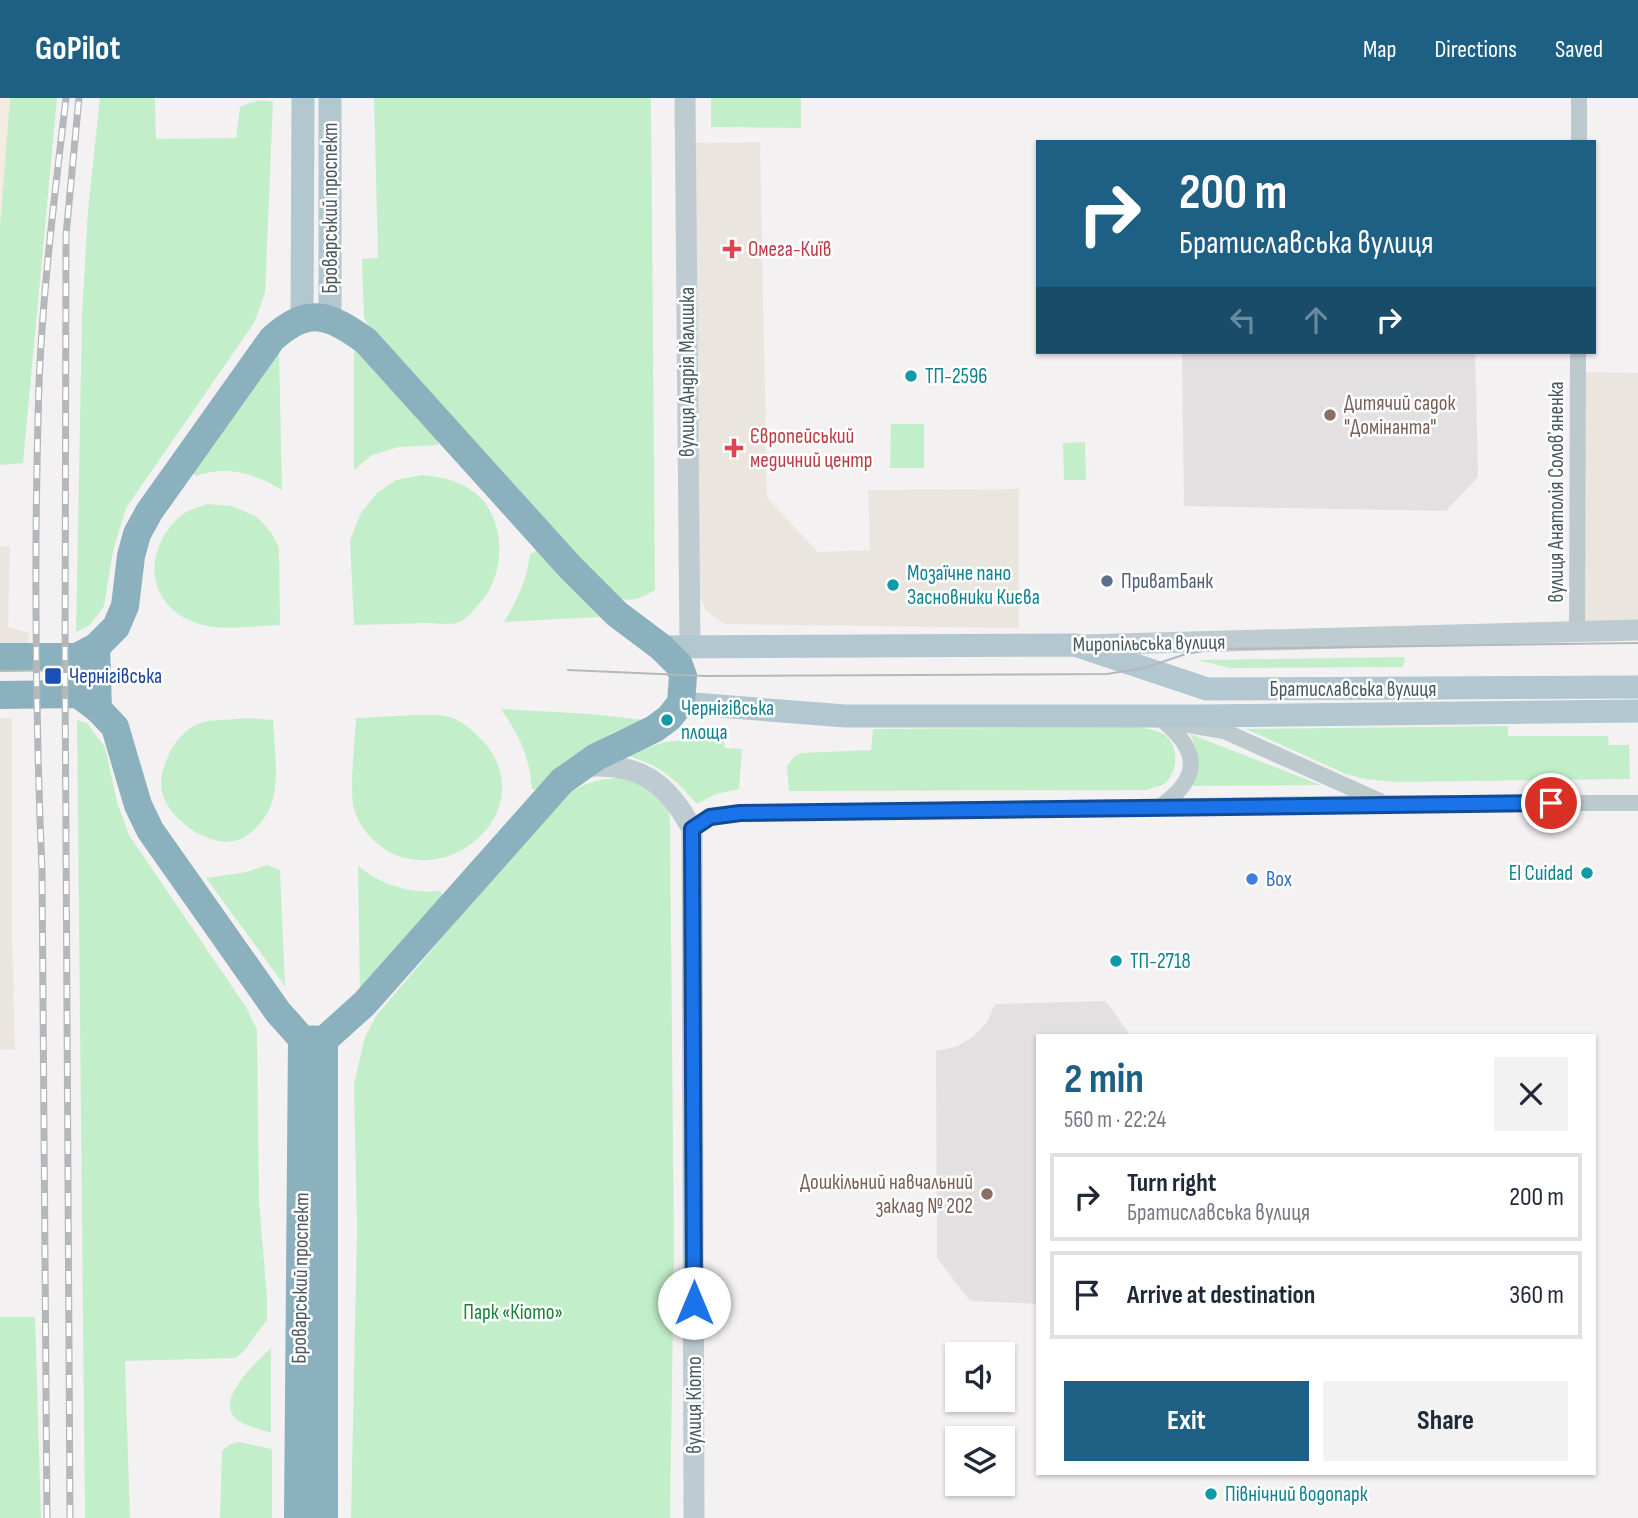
<!DOCTYPE html>
<meta charset="utf-8">
<style>
:root{--surface:#fff;--page:#f2f2f3;--text:#1f2937;--muted:#747a83;--line:#e0e1e3;--accent:#1e5f84}
body{margin:0;font-family:"Sofia Sans Condensed",sans-serif;background:var(--page);color:var(--text);height:100vh;display:flex;flex-direction:column;font-size:26px;white-space:nowrap}
*{box-sizing:border-box;margin:0}
p{font-size:23px;color:var(--muted)}
.icon{flex:none;width:38px;height:38px;fill:none;stroke:currentColor;stroke-width:2;stroke-linecap:round;stroke-linejoin:round}
.map{position:relative;flex:1;overflow:hidden}
.details{position:absolute;left:1036px;top:936px;width:560px;height:441px;display:flex;flex-direction:column;background:var(--surface);border-radius:0px;box-shadow:0 2px 5px #0004}
.details>*{flex:none}
.hud{position:absolute;left:1036px;top:42px;width:560px;height:214px;border-radius:0px;box-shadow:0 2px 5px #0004;background:#1e5f84;color:#fff;overflow:hidden}
.tools{position:absolute;left:945px;top:1244px;display:grid;gap:14px}
.tools a{display:grid;place-items:center;width:70px;height:70px;border-radius:0px;background:var(--surface);box-shadow:0 2px 5px #0004;font-size:35px}
.pin{position:absolute;display:grid;place-items:center;width:60px;height:60px;color:#fff;margin:-30px;border:4px solid #fff;border-radius:50%;box-shadow:0 2px 7px #0007}
.me{position:absolute;width:77px;margin:-38px;rotate:0deg;stroke-linejoin:round;filter:drop-shadow(0 0 5px #0008)}
.turn{display:flex;align-items:center;gap:24px;height:147px;padding:0 28px;font-size:32px}
.turn .icon{width:91px;height:91px;stroke-width:2.5}
.turn b{display:block;font-size:49px;line-height:60px}
.lanes{display:flex;align-items:center;height:66px;padding:0 28px;background:#0003;justify-content:center;gap:35px;direction:ltr}
.lanes .off{opacity:.35}
.round{display:grid;place-items:center;flex:none;width:74px;height:74px;border-radius:0px;background:var(--page)}
.headline{display:flex;align-items:center;justify-content:space-between;height:119px;padding:0 28px}
h1{font-size:42px;font-weight:700;line-height:52px;color:var(--accent)}
.action{display:flex;gap:14px;margin-top:auto;padding:14px 28px}
.action a{flex:1;height:80px;border-radius:0px;background:var(--accent);color:#fff;font-size:28px;font-weight:700;line-height:80px;text-align:center}
.action a+a{background:var(--page);color:var(--text)}
ul{padding:0;list-style:none}
li{display:flex;align-items:center;gap:21px;height:88px;margin:0 14px 10px;padding:0 14px;border:4px solid var(--line);border-radius:0px}
li div{flex:1}
li b{display:block;font-size:26px}
li em{font-style:normal}
header{display:flex;align-items:center;gap:42px;box-sizing:border-box;height:98px;padding:0 35px;background:var(--accent);color:#fff}
header strong{font-size:33px}
nav{display:flex;gap:38px;margin-inline-start:auto;font-size:24px}
.map>svg:first-child{display:block}
</style>
<header>
<strong>GoPilot</strong>
<nav><a>Map</a><a>Directions</a><a>Saved</a></nav>
</header>
<div class="map">
<svg width="1638" height="1420" viewBox="0 0 1638 1420">
<rect width="100%" height="100%" fill="#f4f1f2"/>
<g fill="#eae5df">
<path d="M760,44L767,400L818,454L870,452L868,392L1019,391V530L725,526L706,513L700,499L695,45Z"/>
<path d="M1582,274L1638,275V524H1581Z"/>
<path d="M10,448L8,529L29,535V548L0,546V449Z"/>
<path d="M0,620H12V841L15,952L0,951Z"/>
</g>
<g fill="#e2e0e1">
<path d="M1182,254H1475L1478,379L1446,413L1184,408Z"/>
<path d="M1106,903L1131,938H1038V1206L970,1203L937,1160L936,953L956,949L973,939L987,924L995,906Z"/>
</g>
<g fill="#c2efc9">
<path d="M0,0H57L23,365L0,367Z"/>
<path d="M100,0H155L156,41L236,40L240,9C251,3 261,1 273,4L265,195L254,225L126,410L113,453L104,508L90,527L76,534L82,218L88,112Z"/>
<path d="M374,0H651L655,492C640,500 631,506 615,498L371,234L364,219L362,161L378,160Z"/>
<path d="M711,0H801V30L711,29Z"/>
<path d="M354,249L440,337L438,347L399,349L372,357L354,372Z"/>
<path d="M279,252L282,392C255,375 227,367 196,378L191,372Z"/>
<path d="M891,326H924V370H890Z"/>
<path d="M1085,344L1086,382H1064L1063,345Z"/>
<path d="M422,377C439,379 454,381 468,390C505,412 508,468 484,500C477,508 467,522 456,525C448,527 437,525 429,525C404,526 379,526 354,527L350,442L361,415L377,395L396,382Z"/>
<path d="M208,406L232,408L257,419L271,434L279,450L280,527C252,528 215,535 189,522C142,500 146,446 183,416C190,411 200,409 208,406Z"/>
<path d="M538,452L600,519L504,524C518,501 527,482 530,456Z"/>
<path d="M1405,559L1403,569L1230,570L1197,562Z"/>
<path d="M501,611L591,616L644,622L613,634L567,662L537,692L532,691C529,657 520,639 501,611Z"/>
<path d="M417,617C427,618 439,616 449,619C462,622 474,634 483,643C539,705 461,787 391,755C374,746 356,726 353,706C350,681 355,646 356,620Z"/>
<path d="M248,620L273,622C274,649 281,686 269,712C264,723 250,738 238,742C208,752 160,716 161,685C161,675 166,662 170,654C176,643 187,629 200,625C214,621 233,622 248,620Z"/>
<path d="M77,622L87,625L105,649L117,704L129,737L246,909L257,932L259,1103L267,1200V1222L243,1254L235,1260L125,1263L130,1420H85Z"/>
<path d="M1508,628V638H1608L1609,647H1629L1630,681L1394,684L1365,681L1346,676L1246,631Z"/>
<path d="M1139,629C1148,631 1158,632 1166,638C1180,650 1178,677 1162,687C1158,689 1151,690 1146,692L789,693L787,668L795,658L802,655L871,652L873,631Z"/>
<path d="M1190,636L1321,687L1192,688C1193,663 1202,661 1190,636Z"/>
<path d="M723,638L725,650L742,651L739,691L716,696L697,706C672,678 662,669 626,657L665,644Z"/>
<path d="M618,680C634,684 659,691 667,708C669,713 670,721 670,726L674,1153L670,1420H351L357,1131L354,986L365,939L376,918L558,703C578,688 593,681 618,680Z"/>
<path d="M267,767L280,772L285,888L206,780L247,774Z"/>
<path d="M358,768C382,787 409,796 440,793L445,802L360,897Z"/>
<path d="M0,1219H35L41,1420H0Z"/>
<path d="M271,1250V1335C261,1331 248,1329 239,1323C210,1304 258,1263 271,1250Z"/>
<path d="M238,1344L272,1351V1420H220L222,1353L229,1347Z"/>
</g>
<path fill="#f4ebe3" d="M0,0H10L0,130Z"/>
<g fill="none" stroke-linecap="round" stroke-linejoin="round">
<g stroke="#bdcacd" stroke-width="16">
<path d="M1579,0V44"/>
<path d="M1577,533L1578,254"/>
<path d="M1183,626L1224,633L1380,703"/>
<path d="M1158,710C1199,682 1203,655 1162,622"/>
<path d="M692,731L710,720L740,715L1386,705H1638"/>
</g>
<g stroke="#beccd2" stroke-width="21">
<path d="M685,0L690,548"/>
<path d="M1080,547L1638,532"/>
<path d="M582,669C638,663 667,684 692,731L694,1420"/>
</g>
<g stroke="#b2c7cf" stroke-width="23">
<path d="M302,219L303,0"/>
<path d="M330,220V0"/>
<path d="M661,549L1075,547L1207,591L1638,589"/>
<path d="M681,605L845,618H1199L1638,613"/>
</g>
<g stroke="#8bb0be" stroke-width="28">
<path d="M96,549L98,611"/>
<path d="M0,559H77L96,549L116,529L125,508L131,458L137,436L149,414L272,241C309,207 329,217 366,243L570,469L617,516L661,549L679,567L683,578L681,605L669,620L654,631L596,659L562,683L364,906L324,942L302,941L278,914L150,732L138,707L115,629L98,611L78,596L0,597"/>
<path d="M298,1420L302,941"/>
<path d="M324,1420V942"/>
</g>
<g stroke="#b4b8bb" stroke-width="2">
<path d="M568,572L706,578L1107,576L1144,570L1186,556L1215,551L1638,545"/>
<path d="M0,573L79,572"/>
</g>
<g stroke="#b4b8bb" stroke-width="7">
<g id="rail">
<path d="M47,1420L42,772C35,610 34,447 39,285C43,189 55,95 66,0"/>
<path d="M70,1420L65,576L66,137L79,0"/>
</g>
</g>
<use href="#rail" stroke="#fff" stroke-width="4.5" stroke-dasharray="13" stroke-linecap="butt"/>
</g>
<g fill="none" stroke-linecap="round" stroke-linejoin="round">
<g stroke="#114b97" stroke-width="18">
<path id="route" d="M694,1205L692,731L710,719L740,715L1551,705"/>
</g>
<use href="#route" stroke="#1a73e8" stroke-width="12"/>
</g>
<g fill="#e0444e" stroke="#fff" stroke-width="2.5">
<path d="M728.5 140.5h7v7h7v7h-7v7h-7v-7h-7v-7h7z"/>
<path d="M730.5 339.5h7v7h7v7h-7v7h-7v-7h-7v-7h7z"/>
</g>
<g fill="#0f9aa8" stroke="#fff" stroke-width="2.5">
<circle cx="911" cy="278" r="7"/>
<circle cx="893" cy="487" r="7"/>
<circle cx="667" cy="622" r="7"/>
<circle cx="1587" cy="775" r="7"/>
<circle cx="1116" cy="863" r="7"/>
<circle cx="1211" cy="1396" r="7"/>
</g>
<g fill="#8d6e63" stroke="#fff" stroke-width="2.5">
<circle cx="1330" cy="317" r="7"/>
<circle cx="987" cy="1096" r="7"/>
</g>
<circle fill="#5c6f8a" stroke="#fff" stroke-width="2.5" cx="1107" cy="483" r="7"/>
<rect fill="#1a4fb4" stroke="#fff" stroke-width="2.5" x="44" y="569" width="18" height="18" rx="3.5"/>
<circle fill="#3f7fe0" stroke="#fff" stroke-width="2.5" cx="1252" cy="781" r="7"/>
<g text-anchor="middle" stroke-width="5" stroke-linejoin="round" paint-order="stroke">
<g font-size="21" fill="#495a5f" stroke="#fff">
<text transform="translate(330 110) rotate(-90)" y="7">Броварський проспект</text>
<text transform="translate(687 274) rotate(-90)" y="7">вулиця Андрія Малишка</text>
<text transform="translate(1556 394) rotate(-90)" y="7">вулиця Анатолія Соловʼяненка</text>
<text transform="translate(1149 545) rotate(-1)" y="7">Миропільська вулиця</text>
<text x="1353" y="598">Братиславська вулиця</text>
<text transform="translate(300 1180) rotate(-89)" y="7">Броварський проспект</text>
<text transform="translate(694 1307) rotate(-90)" y="7">вулиця Кіото</text>
</g>
<g font-size="21" fill="#be3a42" stroke="#fff" text-anchor="start">
<text x="748" y="158">Омега-Київ</text>
<text x="750" y="345">Європейський<tspan x="750" dy="24">медичний центр</tspan></text>
</g>
<g font-size="21" fill="#0d838f" stroke="#fff" text-anchor="start">
<text x="925" y="285">ТП-2596</text>
<text x="907" y="482">Мозаїчне пано<tspan x="907" dy="24">Засновники Києва</tspan></text>
<text x="681" y="617">Чернігівська<tspan x="681" dy="24">площа</tspan></text>
<text x="1573" y="782" text-anchor="end">El Cuidad</text>
<text x="1130" y="870">ТП-2718</text>
<text x="1225" y="1403">Північний водопарк</text>
</g>
<g font-size="21" fill="#785e54" stroke="#fff" text-anchor="start">
<text x="1344" y="312">Дитячий садок<tspan x="1344" dy="24">"Домінанта"</tspan></text>
<text x="973" y="1091" text-anchor="end">Дошкільний навчальний<tspan x="973" dy="24">заклад № 202</tspan></text>
</g>
<g font-size="21" fill="#4e5e75" stroke="#fff" text-anchor="start">
<text x="1121" y="490">ПриватБанк</text>
</g>
<g font-size="21" fill="#164399" stroke="#fff" text-anchor="start">
<text x="69" y="585">Чернігівська</text>
</g>
<g font-size="21" fill="#366cbe" stroke="#fff" text-anchor="start">
<text x="1266" y="788">Box</text>
</g>
<g font-size="21" fill="#1a8035" stroke="#fff">
<text x="513" y="1221">Парк «Кіото»</text>
</g>
</g>
</svg>
<div class="tools">
<a><svg class="icon" aria-label="sound" viewBox="0 0 24 24"><path d="M4 9h4l5-4v14l-5-4H4zM17 9q2 3 0 6"/></svg></a>
<a><svg class="icon" aria-label="layers" viewBox="0 0 24 24"><path d="M12 4l9 5-9 5-9-5zM3 14l9 5 9-5"/></svg></a>
</div>
<div class="pin" style="left:1551px;top:705px;background:#d93025"><svg class="icon" aria-label="arrive" viewBox="0 0 24 24"><path d="M6 21V4h12l-3 4 3 4H6"/></svg></div>
<svg class="me" style="left:694px;top:1205px" viewBox="-20 -20 40 40"><circle r="19" fill="#fff"/><path d="M0-13L10 11 0 6-10 11z" fill="#1a73e8"/></svg>
<div class="hud">
<div class="turn"><svg class="icon" aria-label="right" viewBox="0 0 24 24"><path d="M7 20v-9h11M14 6l5 5-5 5"/></svg><div><b>200 m</b>Братиславська вулиця</div></div>
<div class="lanes"><svg class="icon off" aria-label="left" viewBox="0 0 24 24"><path d="M17 20v-9H6M10 6l-5 5 5 5"/></svg><svg class="icon off" aria-label="ahead" viewBox="0 0 24 24"><path d="M12 20V5M6 11l6-6 6 6"/></svg><svg class="icon" aria-label="right" viewBox="0 0 24 24"><path d="M7 20v-9h11M14 6l5 5-5 5"/></svg></div>
</div>
<section class="details">
<div class="headline"><div><h1>2 min</h1><p>560 m · 22:24</p></div><a class="round"><svg class="icon" aria-label="close" viewBox="0 0 24 24"><path d="M6 6l12 12M18 6L6 18"/></svg></a></div>
<ul>
<li><svg class="icon" aria-label="right" viewBox="0 0 24 24"><path d="M7 20v-9h11M14 6l5 5-5 5"/></svg><div><b>Turn right</b><p>Братиславська вулиця</p></div><em>200 m</em></li>
<li><svg class="icon" aria-label="arrive" viewBox="0 0 24 24"><path d="M6 21V4h12l-3 4 3 4H6"/></svg><div><b>Arrive at destination</b></div><em>360 m</em></li>
</ul>
<div class="action"><a>Exit</a><a>Share</a></div>
</section>
</div>
